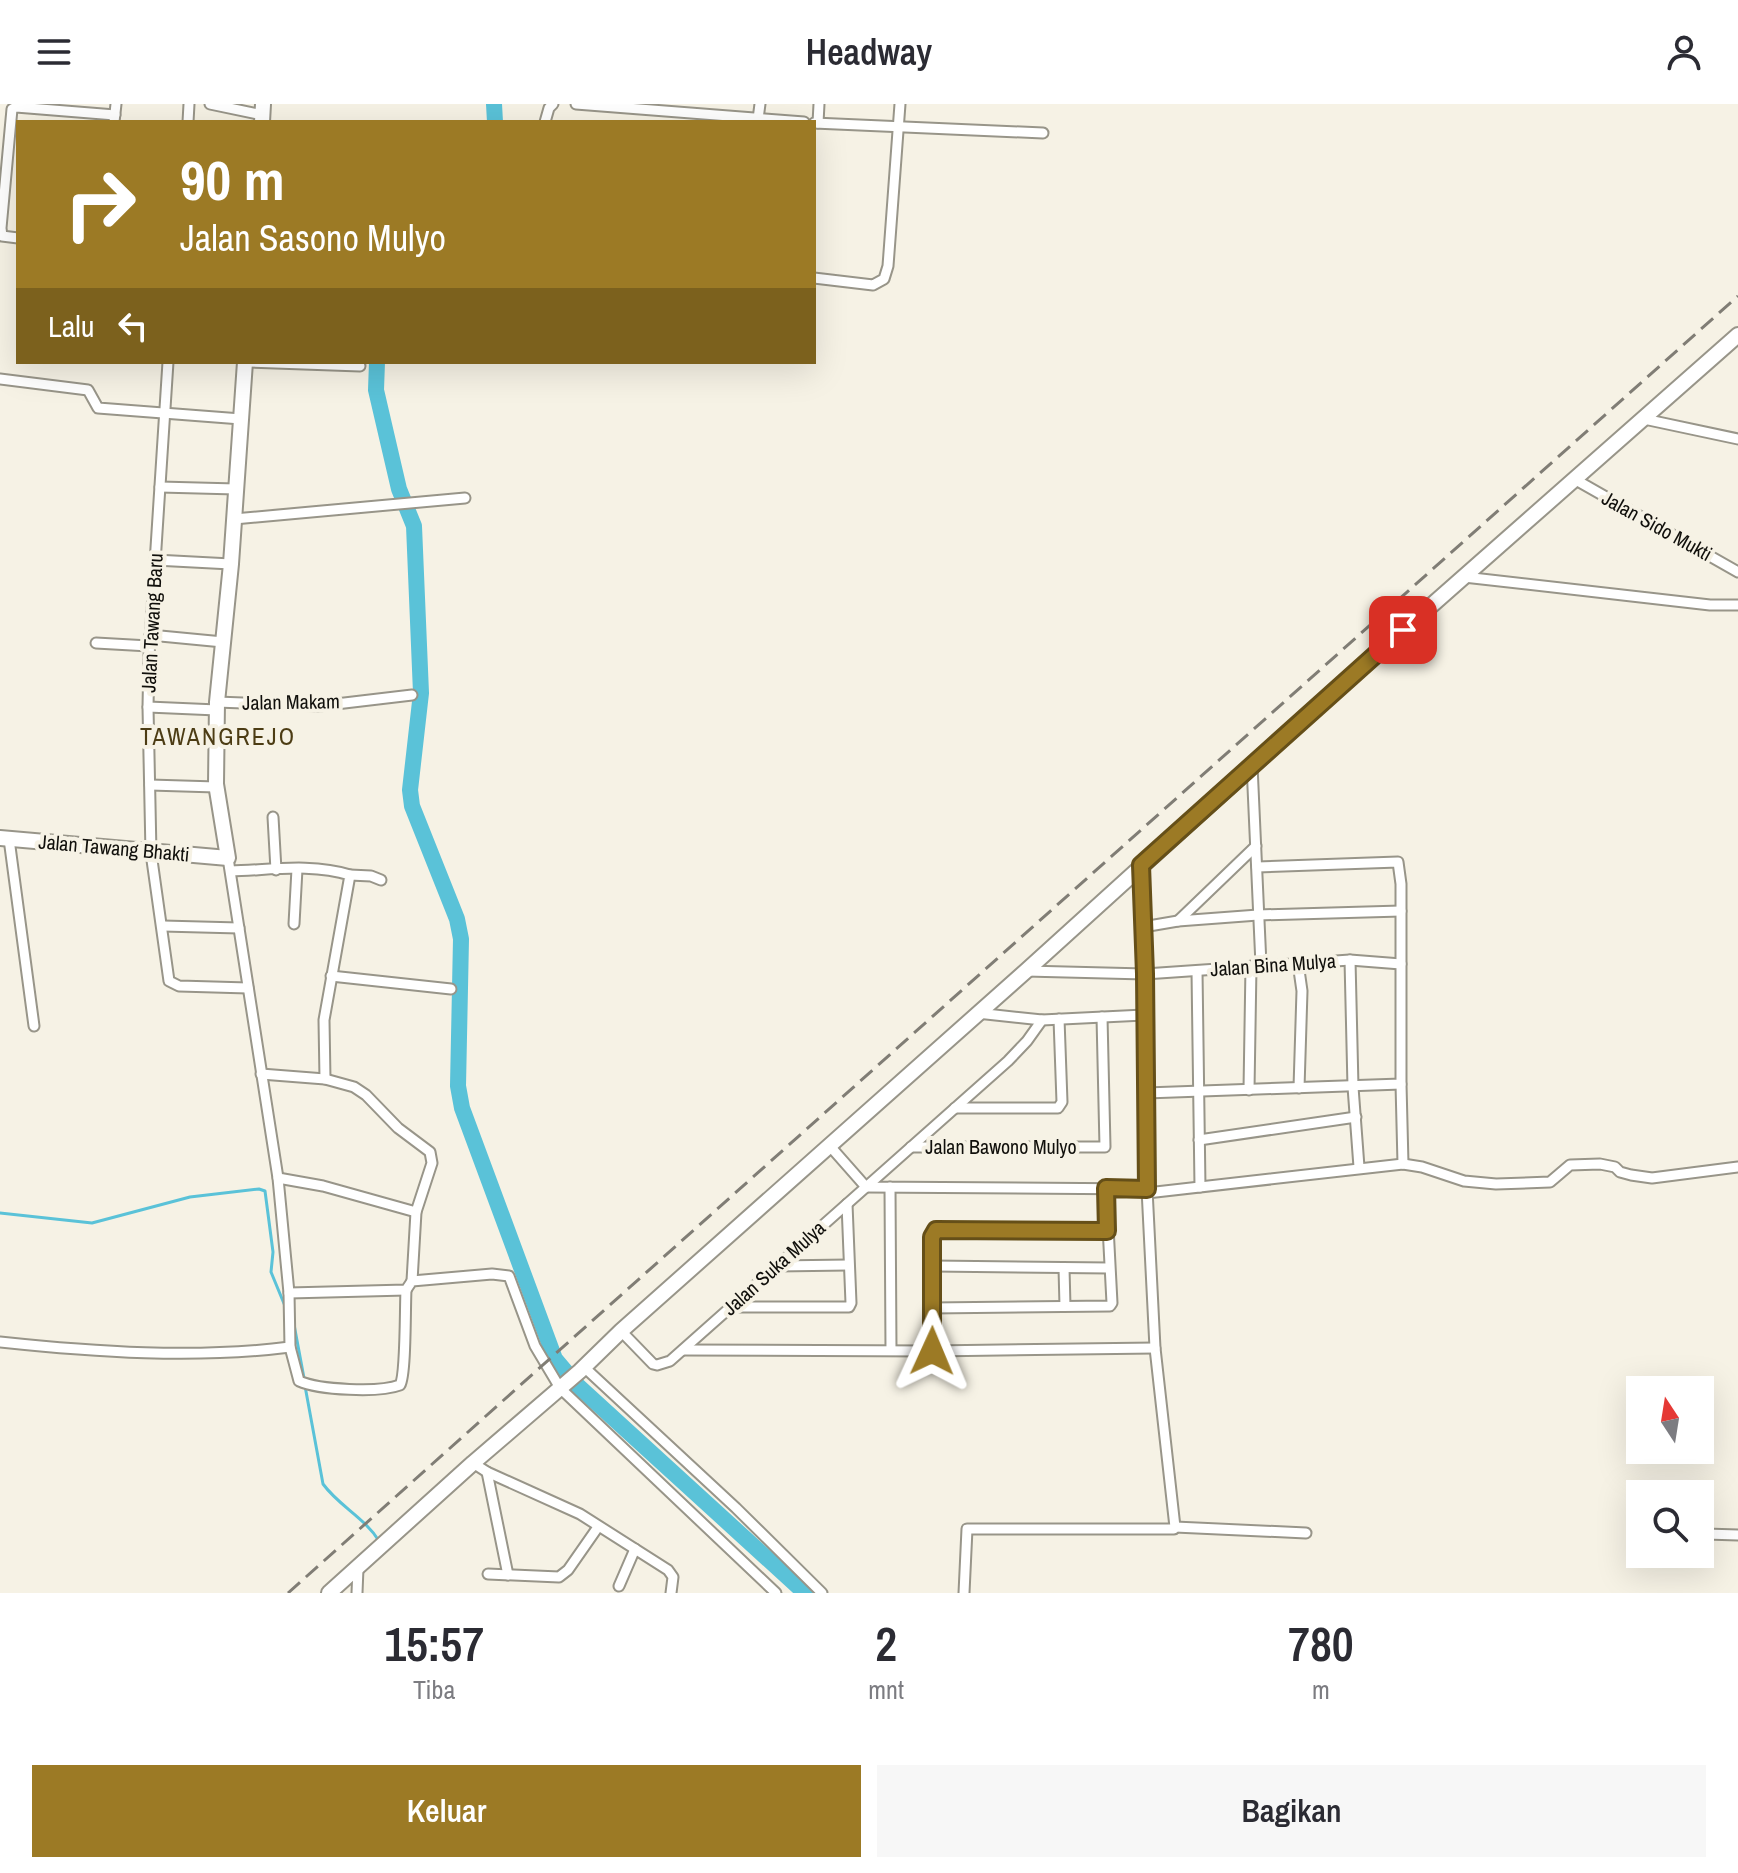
<!DOCTYPE html>
<html lang="id">
<style>
:root{--surface:#fff;--page:#f7f7f7;--text:#2b2b33;--muted:#7c7c81;--accent:#9c7a25}
body{margin:0;font-family:"Archivo Narrow",sans-serif;background:var(--page);color:var(--text);height:100vh;display:flex;flex-direction:column;font-size:30px;white-space:nowrap}
*{box-sizing:border-box;margin:0}
p{font-size:26px;color:var(--muted)}
.icon{flex:none;width:44px;height:44px;fill:none;stroke:currentColor;stroke-width:2;stroke-linecap:round;stroke-linejoin:round}
.map{position:relative;height:1489px;overflow:hidden}
.details{display:flex;flex-direction:column;background:var(--surface);flex:1}
.details>*{flex:none}
.guide{position:absolute;left:16px;top:16px;width:800px;height:244px;border-radius:0px;box-shadow:0 8px 32px #0002;background:#9c7a25;color:#fff;overflow:hidden}
.needle{width:52px;rotate:348deg}
.buttons{position:absolute;left:1626px;top:1272px;display:grid;gap:16px}
.buttons a{display:grid;place-items:center;width:88px;height:88px;border-radius:0px;background:var(--surface);box-shadow:0 8px 32px #0002;font-size:40px}
.pin{position:absolute;display:grid;place-items:center;width:68px;height:68px;color:#fff;margin:-34px;border-radius:16px;box-shadow:0 4px 12px #0006}
.me{position:absolute;width:88px;margin:-44px;rotate:1deg;stroke-linejoin:round;filter:drop-shadow(0 0 6px #0008)}
.turn{display:flex;align-items:center;gap:28px;height:168px;padding:0 32px;font-size:36px}
.turn .icon{width:104px;height:104px;stroke-width:2.5}
.turn b{display:block;font-size:56px;line-height:68px}
.then{display:flex;align-items:center;height:76px;padding:0 32px;background:#0003;gap:16px;font-size:30px}
.eta{display:flex;justify-content:space-evenly;align-items:center;height:136px;text-align:center}
.eta b{font-size:48px;font-weight:600;line-height:56px}
.action{display:flex;gap:16px;margin-top:auto;padding:16px 32px}
.action a{flex:1;height:92px;border-radius:0px;background:var(--accent);color:#fff;font-size:32px;font-weight:600;line-height:92px;text-align:center}
.action a+a{background:var(--page);color:var(--text)}
header{display:flex;justify-content:space-between;align-items:center;height:104px;padding:0 32px;background:var(--surface);font-size:36px;font-weight:600}
.map>svg:first-child{display:block}
</style>
<header><svg class="icon" aria-label="menu" viewBox="0 0 24 24"><path d="M4 6h16M4 12h16M4 18h16"/></svg>Headway<svg class="icon" aria-label="person" viewBox="0 0 24 24"><circle cx="12" cy="8" r="4"/><path d="M4 21q1-7 8-7t8 7"/></svg></header>
<div class="map">
<svg width="1738" height="1489" viewBox="0 0 1738 1489">
<rect width="100%" height="100%" fill="#f6f2e5"/>
<g fill="none" stroke-linecap="round" stroke-linejoin="round">
<g stroke="#5ac2d8" stroke-width="3">
<path d="M0,1109L92,1119L190,1093L259,1085L265,1087L273,1148L271,1168L285,1202"/>
<path d="M293,1215L304,1274"/>
<path d="M305,1282L323,1380C339,1402 365,1414 379,1437"/>
</g>
<g stroke="#5ac2d8" stroke-width="16">
<path d="M494,0L495,18"/>
<path d="M377,258L376,286L399,385L414,422L421,589L410,686L412,702L457,815L461,835L458,982L462,1004L555,1255L577,1281L805,1489"/>
</g>
<g stroke="#989589" stroke-width="13">
<g id="street">
<path d="M210,0L263,11"/>
<path d="M576,0L804,18"/>
<path d="M758,15L760,0"/>
<path d="M114,18L116,0"/>
<path d="M188,18L189,0"/>
<path d="M545,18L549,4L553,0"/>
<path d="M814,19L1043,29"/>
<path d="M818,19L819,0"/>
<path d="M18,134L2,132L1,124L12,5L16,3L115,11"/>
<path d="M814,174L873,181L884,175L888,162L900,0"/>
<path d="M168,258L149,552L148,603L151,749L169,877L179,882L248,884"/>
<path d="M249,258L360,262"/>
<path d="M0,275L88,286L98,304L241,315"/>
<path d="M1644,315L1738,335"/>
<path d="M1576,376L1738,468"/>
<path d="M160,383L236,385"/>
<path d="M234,415L465,394"/>
<path d="M155,456L231,460"/>
<path d="M1464,473L1710,501H1738"/>
<path d="M150,531L223,538"/>
<path d="M96,539L149,542"/>
<path d="M217,598L319,602L412,591"/>
<path d="M148,603L217,606"/>
<path d="M1252,661L1261,861"/>
<path d="M150,681L216,683"/>
<path d="M273,713L276,766"/>
<path d="M9,735L34,922"/>
<path d="M228,754L278,1074L289,1189L406,1186L412,1177L492,1170L509,1172L535,1242L560,1284L776,1489"/>
<path d="M1141,763L1143,823"/>
<path d="M231,767C269,766 313,759 350,771L324,916L325,975"/>
<path d="M350,771L371,772L381,776"/>
<path d="M1178,817L1256,742"/>
<path d="M294,820L297,765"/>
<path d="M163,822L239,824"/>
<path d="M1350,856L1353,983L1359,1063"/>
<path d="M1298,859L1302,887L1299,984"/>
<path d="M1026,867L1145,870L1350,856L1401,860"/>
<path d="M1197,867L1200,1083"/>
<path d="M331,872L451,885"/>
<path d="M977,909L1042,916L1144,911"/>
<path d="M261,970L325,975L354,983L366,991L398,1024L430,1048L432,1059L416,1108L412,1177"/>
<path d="M1401,980L1403,1060"/>
<path d="M1249,986L1251,862"/>
<path d="M1146,989L1401,980V780L1398,758L1257,763"/>
<path d="M955,1004H1058L1062,998L1059,915"/>
<path d="M1199,1036L1356,1013"/>
<path d="M829,1041L866,1083L1147,1085"/>
<path d="M911,1043H1105L1102,913"/>
<path d="M278,1074L323,1082L416,1108"/>
<path d="M890,1083L891,1246"/>
<path d="M1147,1089L1403,1060L1422,1063L1464,1077L1496,1080L1550,1078L1570,1061L1600,1060L1615,1063L1620,1068L1631,1071L1652,1074L1738,1063"/>
<path d="M777,1162L848,1161"/>
<path d="M933,1162L1109,1164"/>
<path d="M1064,1164L1065,1202"/>
<path d="M289,1189L290,1243L299,1277C319,1286 379,1289 400,1281C406,1271 405,1204 406,1186"/>
<path d="M730,1203H849L851,1199L847,1100"/>
<path d="M932,1204L1110,1202L1112,1199L1106,1084"/>
<path d="M621,1227L653,1260L657,1261L670,1257L1008,957L1027,937L1042,916"/>
<path d="M0,1238C94,1248 196,1255 290,1243"/>
<path d="M683,1246L932,1247L1155,1244"/>
<path d="M932,1247V1133L936,1126L1107,1127"/>
<path d="M584,1263L736,1404L822,1489"/>
<path d="M473,1359L487,1368L580,1410L668,1466L673,1473L671,1489"/>
<path d="M487,1368L508,1471"/>
<path d="M1175,1423L1306,1429"/>
<path d="M1706,1430L1738,1431"/>
<path d="M488,1470L559,1473L568,1466L598,1423"/>
<path d="M619,1482L635,1445"/>
<path d="M357,1489L358,1464"/>
<path d="M964,1489L967,1425H1174L1175,1423L1155,1244L1147,1085L1143,823L1178,817L1258,811L1401,807"/>
</g>
</g>
<g stroke="#989589" stroke-width="18">
<g id="secondary">
<path d="M262,18L263,0"/>
<path d="M0,734L228,754L216,680L217,598L231,460L245,258"/>
<path d="M329,1489L473,1359L580,1267L621,1227L1026,867L1356,568L1738,231"/>
</g>
</g>
<use href="#street" stroke="#fff" stroke-width="9"/>
<use href="#secondary" stroke="#fff" stroke-width="14"/>
<path stroke="#807d75" stroke-width="3" stroke-dasharray="16 8" stroke-linecap="butt" d="M288,1489L1738,192"/>
</g>
<g fill="none" stroke-linecap="round" stroke-linejoin="round">
<g stroke="#654f18" stroke-width="20">
<path id="route" d="M932,1247V1133L936,1126L1107,1127L1106,1084L1147,1085L1145,870L1141,761L1403,526"/>
</g>
<use href="#route" stroke="#9c7a25" stroke-width="14"/>
</g>
<g text-anchor="middle" stroke-width="8" stroke-linejoin="round" paint-order="stroke">
<g font-size="20" fill="#100f0b" stroke="#f6f2e5">
<text transform="translate(1657 422) rotate(29)" y="7">Jalan Sido Mukti</text>
<text transform="translate(152 519) rotate(-87)" y="7">Jalan Tawang Baru</text>
<text transform="translate(291 598) rotate(-1)" y="7">Jalan Makam</text>
<text transform="translate(114 744) rotate(5)" y="7">Jalan Tawang Bhakti</text>
<text transform="translate(1273 861) rotate(-4)" y="7">Jalan Bina Mulya</text>
<text x="1001" y="1050">Jalan Bawono Mulyo</text>
<text transform="translate(774 1164) rotate(-42)" y="7">Jalan Suka Mulya</text>
</g>
<g font-size="24" letter-spacing="2" fill="#4c3c14" stroke="#f6f2e5">
<text x="218" y="641">TAWANGREJO</text>
</g>
</g>
</svg>
<div class="buttons">
<a><svg class="needle" viewBox="-14 -14 28 28"><path d="M0-13l5 13h-10z" fill="#e53935"/><path d="M0 13l5-13h-10z" fill="#7c7c81"/></svg></a>
<a><svg class="icon" aria-label="search" viewBox="0 0 24 24"><circle cx="10" cy="10" r="6"/><path d="M15 15l6 6"/></svg></a>
</div>
<div class="pin" style="left:1403px;top:526px;background:#d93025"><svg class="icon" aria-label="arrive" viewBox="0 0 24 24"><path d="M6 21V4h12l-3 4 3 4H6"/></svg></div>
<svg class="me" style="left:932px;top:1247px" viewBox="-20 -20 40 40"><path d="M0-17L14 15 0 8-14 15z" fill="#9c7a25" stroke="#fff" stroke-width="4"/></svg>
<div class="guide">
<div class="turn"><svg class="icon" aria-label="right" viewBox="0 0 24 24"><path d="M7 20v-9h11M14 6l5 5-5 5"/></svg><div><b>90 m</b>Jalan Sasono Mulyo</div></div>
<div class="then">Lalu<svg class="icon" aria-label="left" viewBox="0 0 24 24"><path d="M17 20v-9H6M10 6l-5 5 5 5"/></svg></div>
</div>
</div>
<section class="details">
<div class="eta">
<div><b>15:57</b><p>Tiba</p></div>
<div><b>2</b><p>mnt</p></div>
<div><b>780</b><p>m</p></div>
</div>
<div class="action"><a>Keluar</a><a>Bagikan</a></div>
</section>
